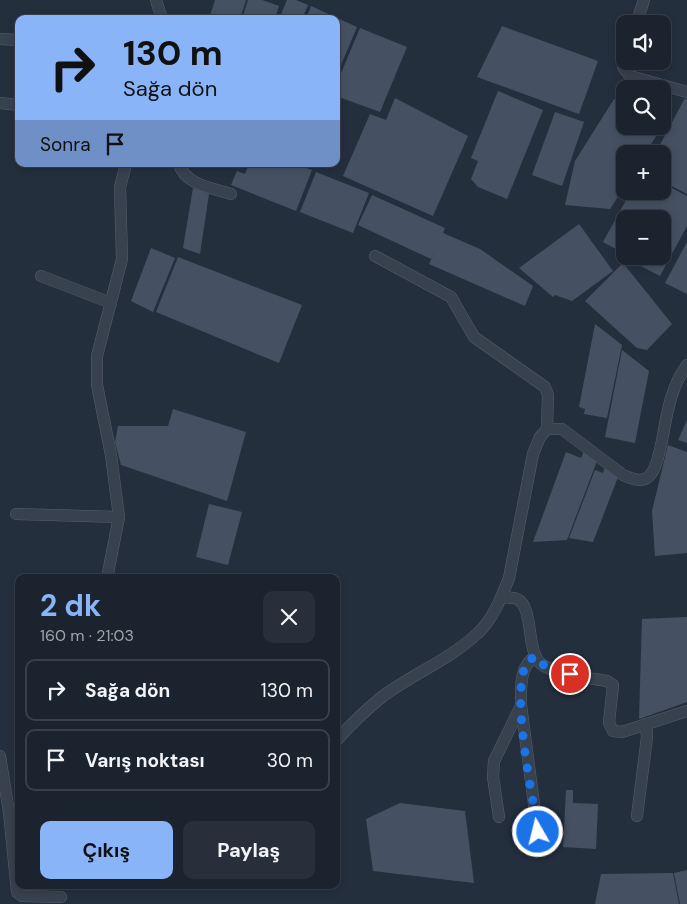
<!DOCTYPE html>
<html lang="tr">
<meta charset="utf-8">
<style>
:root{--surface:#1b232e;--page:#282f3a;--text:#f1f3f6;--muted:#a0a4aa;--line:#39404a;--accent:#8ab4f8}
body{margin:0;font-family:"DM Sans",sans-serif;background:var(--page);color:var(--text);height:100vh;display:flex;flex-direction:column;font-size:19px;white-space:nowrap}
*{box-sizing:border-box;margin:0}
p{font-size:16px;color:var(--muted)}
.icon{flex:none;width:28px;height:28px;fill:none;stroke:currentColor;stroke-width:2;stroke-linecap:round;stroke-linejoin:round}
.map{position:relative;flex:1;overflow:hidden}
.panel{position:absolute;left:15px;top:574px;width:325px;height:315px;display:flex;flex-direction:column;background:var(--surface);border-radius:10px;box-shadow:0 2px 8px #0003,0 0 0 1px var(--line)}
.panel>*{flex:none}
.hud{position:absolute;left:15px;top:15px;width:325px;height:152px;border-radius:10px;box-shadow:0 2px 8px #0003,0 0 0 1px var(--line);background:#8ab4f8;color:#111;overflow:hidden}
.tools{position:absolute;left:616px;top:15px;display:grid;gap:10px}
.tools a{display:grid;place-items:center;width:55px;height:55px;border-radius:10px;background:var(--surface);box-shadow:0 2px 8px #0003,0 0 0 1px var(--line);font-size:25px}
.pin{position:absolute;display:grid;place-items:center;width:42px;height:42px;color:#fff;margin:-21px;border:2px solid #fff;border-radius:50%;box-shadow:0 1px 5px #0007}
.me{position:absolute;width:55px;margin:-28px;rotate:352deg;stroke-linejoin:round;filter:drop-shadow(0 0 4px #0008)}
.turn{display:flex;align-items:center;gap:18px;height:105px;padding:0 25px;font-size:22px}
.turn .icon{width:65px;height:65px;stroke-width:2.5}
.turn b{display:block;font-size:35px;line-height:42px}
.then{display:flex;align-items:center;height:48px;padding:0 25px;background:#0003;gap:10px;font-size:19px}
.round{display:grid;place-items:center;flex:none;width:52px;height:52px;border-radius:10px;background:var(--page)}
.summary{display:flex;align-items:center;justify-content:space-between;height:85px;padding:0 25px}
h1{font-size:30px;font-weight:700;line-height:38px;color:var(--accent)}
.cta{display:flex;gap:10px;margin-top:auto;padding:10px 25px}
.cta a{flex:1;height:58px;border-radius:10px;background:var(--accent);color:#111;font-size:20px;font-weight:700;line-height:58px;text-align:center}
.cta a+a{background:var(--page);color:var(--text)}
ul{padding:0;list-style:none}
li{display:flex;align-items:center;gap:15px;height:62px;margin:0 10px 8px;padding:0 15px;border:2px solid var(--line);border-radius:10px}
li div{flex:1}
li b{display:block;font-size:19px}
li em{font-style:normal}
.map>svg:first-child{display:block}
</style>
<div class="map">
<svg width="687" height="904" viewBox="0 0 687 904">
<rect width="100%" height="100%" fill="#242f3e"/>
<g fill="#455162">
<path d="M215,0H246L240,19H209Z"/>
<path d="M248,0H262L279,6L275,19H242Z"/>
<path d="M287,0H296L308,5L302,19H279Z"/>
<path d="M311,6L357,27L336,77V19H306Z"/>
<path d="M502,26L598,61L579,114L477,77Z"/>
<path d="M360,28L407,47L380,112L336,96V85Z"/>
<path d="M498,91L543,110L507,199L478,187L471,179L478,161L471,158Z"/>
<path d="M395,98L468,136L433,216L343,176L370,114L386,120Z"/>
<path d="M685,98L687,100V194L662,181V154H655Z"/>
<path d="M614,99L625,105V126L661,128L645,154H625V186L610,209L565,205L575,161Z"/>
<path d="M555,112L584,122L562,186L532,175Z"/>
<path d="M249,164H295L312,170L296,211L231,185L237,171L245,174Z"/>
<path d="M316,172L369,193L353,233L300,212Z"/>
<path d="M662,183L687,196V226L660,276L631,261L632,258L630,256H662V219H625V254L603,242L631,191H662Z"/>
<path d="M193,188L209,194L200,254L183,248Z"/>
<path d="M372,195L445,228L443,233L480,249L533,286L525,306L429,264L435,251L431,259L358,225Z"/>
<path d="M579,224L613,271L572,301L555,295L553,297L519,268Z"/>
<path d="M687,242V294L665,283Z"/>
<path d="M151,248L175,258L153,312L131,301Z"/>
<path d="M178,257L302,305L279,363L156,312Z"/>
<path d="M623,263L672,324L647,350L637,348L585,301Z"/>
<path d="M595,324L622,345L607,418L584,414L585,409L579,407Z"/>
<path d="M622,350L649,371L635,443L605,437Z"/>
<path d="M173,409L246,432L227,501L121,465L115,442L118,426H168Z"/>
<path d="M687,420V443L678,440Z"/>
<path d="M668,445L687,452V553L655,556L652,511Z"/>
<path d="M584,451L597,461L567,540L533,542L566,452L581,458Z"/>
<path d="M605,466L618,477L593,542L569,538L595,470L603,473Z"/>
<path d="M209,504L242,512L228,565L196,557Z"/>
<path d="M687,617V702L639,719L642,619Z"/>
<path d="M566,790H573V803L598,804L596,849L563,847Z"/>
<path d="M400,803L465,811L474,883L373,871L366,819Z"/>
<path d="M687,870V904H680L674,873Z"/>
<path d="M673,873L679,904H595L601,874Z"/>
</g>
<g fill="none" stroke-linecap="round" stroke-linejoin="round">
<g stroke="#565f6c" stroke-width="12">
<g id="minor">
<path d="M156,0L162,19"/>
<path d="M636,24L644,0"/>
<path d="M0,39L19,40"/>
<path d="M625,58L623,67L630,76L687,92"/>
<path d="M0,103L19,105"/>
<path d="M179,164C185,185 213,188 231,194"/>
<path d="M375,256L451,297L474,337L545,387L548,395L547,429"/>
<path d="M41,276L111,303"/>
<path d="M16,514L119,517"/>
<path d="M107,578L119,517L111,455L97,385V356L122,259L120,187L126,164"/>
<path d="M502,597C506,598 513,597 517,599C534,607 526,649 540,663C553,675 590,678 607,681L613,685L609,723L613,731L622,732L687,711"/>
<path d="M536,656C519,666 521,688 521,705L540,850"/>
<path d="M336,741C350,725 366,710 383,696C414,673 451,659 479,632C493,619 502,596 509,578L533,454L540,437L547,429H562L623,475C632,479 644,484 651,474C658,465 659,452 662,441C667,414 670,388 687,365"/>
<path d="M0,756L9,812L17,892L22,896L61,897"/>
<path d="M637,816L647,737L646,724"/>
<path d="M499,817L493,777L494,761L520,708"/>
</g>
</g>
<use href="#minor" stroke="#38414e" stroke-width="11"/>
</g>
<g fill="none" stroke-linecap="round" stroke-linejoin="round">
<path stroke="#1a73e8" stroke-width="9" stroke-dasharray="0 16.2" d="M538,832C532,791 512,703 525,666C527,661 531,659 536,656C543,669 556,671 570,674"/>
</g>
</svg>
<div class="tools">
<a><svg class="icon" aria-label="sound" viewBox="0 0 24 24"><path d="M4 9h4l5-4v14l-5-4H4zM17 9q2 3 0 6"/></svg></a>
<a><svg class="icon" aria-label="search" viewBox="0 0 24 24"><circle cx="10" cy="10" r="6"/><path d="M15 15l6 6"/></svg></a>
<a>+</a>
<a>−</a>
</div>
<div class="pin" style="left:570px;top:674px;background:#d93025"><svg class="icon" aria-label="arrive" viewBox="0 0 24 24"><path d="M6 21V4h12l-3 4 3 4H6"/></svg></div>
<svg class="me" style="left:538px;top:832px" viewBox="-20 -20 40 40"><circle r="17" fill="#1a73e8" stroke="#fff" stroke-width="3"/><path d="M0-11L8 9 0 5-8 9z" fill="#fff"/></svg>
<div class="hud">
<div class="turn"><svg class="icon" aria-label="right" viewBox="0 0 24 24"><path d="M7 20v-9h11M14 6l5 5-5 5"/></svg><div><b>130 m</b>Sağa dön</div></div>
<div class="then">Sonra<svg class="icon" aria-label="arrive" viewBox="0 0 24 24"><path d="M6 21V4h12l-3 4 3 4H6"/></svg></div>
</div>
<section class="panel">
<div class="summary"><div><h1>2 dk</h1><p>160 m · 21:03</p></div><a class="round"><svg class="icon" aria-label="close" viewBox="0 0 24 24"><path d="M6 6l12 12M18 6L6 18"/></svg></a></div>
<ul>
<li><svg class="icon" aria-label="right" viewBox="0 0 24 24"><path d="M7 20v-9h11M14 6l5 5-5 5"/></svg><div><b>Sağa dön</b></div><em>130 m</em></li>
<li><svg class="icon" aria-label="arrive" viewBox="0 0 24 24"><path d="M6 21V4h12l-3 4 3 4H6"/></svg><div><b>Varış noktası</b></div><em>30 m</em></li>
</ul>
<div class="cta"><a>Çıkış</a><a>Paylaş</a></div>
</section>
</div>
